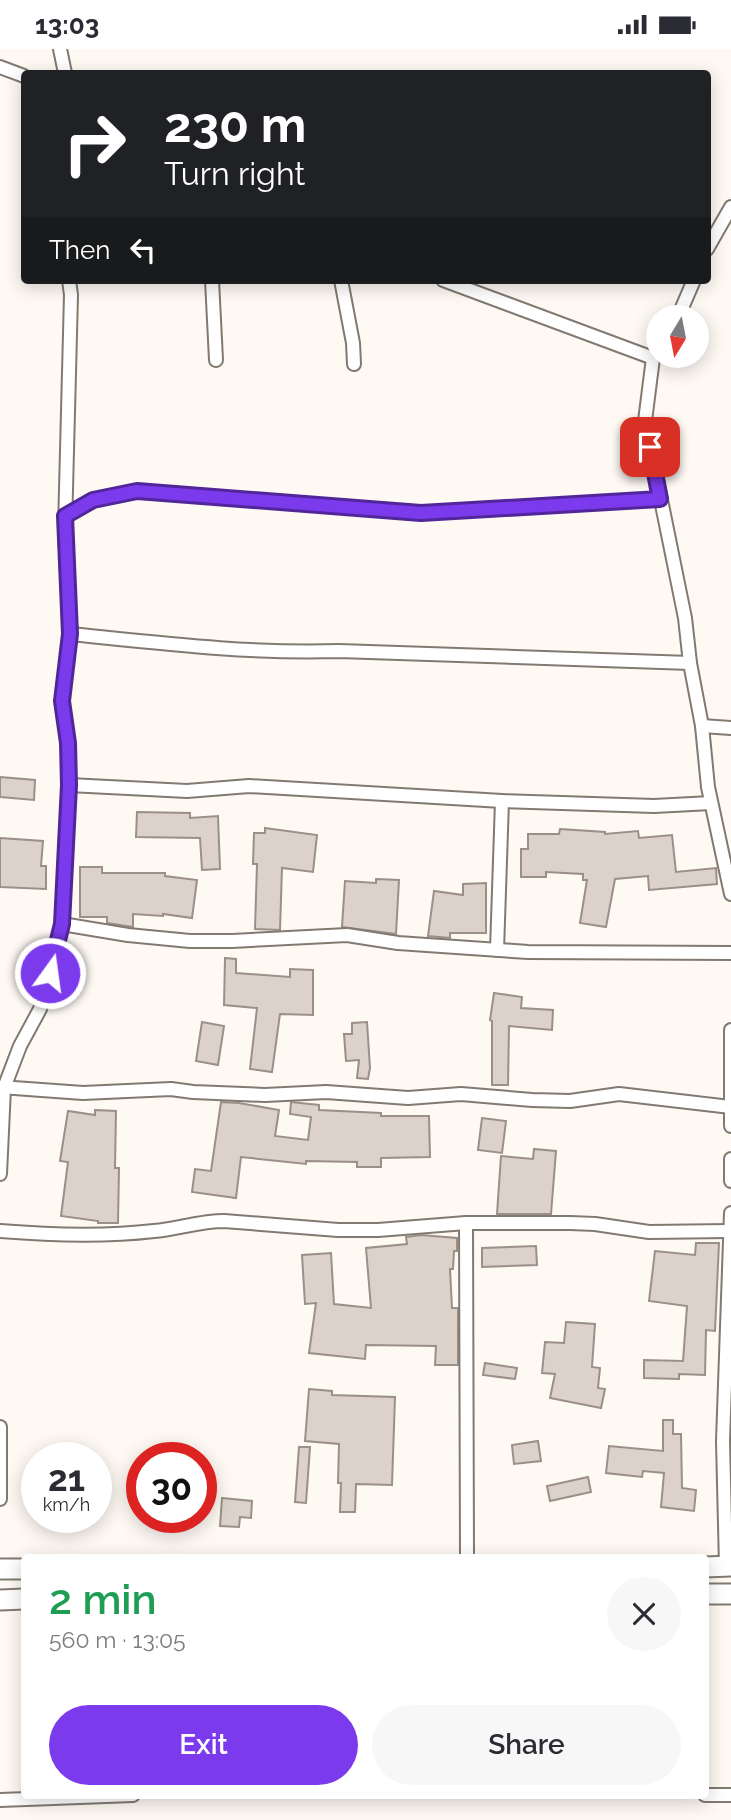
<!DOCTYPE html>
<meta charset="utf-8">
<style>
:root{--surface:#fff;--page:#f7f7f7;--text:#2b2b33;--muted:#7c7c81;--accent:#7c3aed}
body{margin:0;font-family:Raleway,sans-serif;background:var(--page);color:var(--text);height:100vh;display:flex;flex-direction:column;font-size:26px;white-space:nowrap}
*{box-sizing:border-box;margin:0}
p{font-size:23px;color:var(--muted)}
.icon{flex:none;width:38px;height:38px;fill:none;stroke:currentColor;stroke-width:2;stroke-linecap:round;stroke-linejoin:round}
.map{position:relative;flex:1;overflow:hidden}
.details{position:absolute;left:21px;top:1505px;width:688px;height:245px;display:flex;flex-direction:column;background:var(--surface);border-radius:7px;box-shadow:0 4px 18px #0003}
.details>*{flex:none}
.hud{position:absolute;left:21px;top:21px;width:690px;height:214px;border-radius:7px;box-shadow:0 4px 18px #0003;background:#202124;color:#fff;overflow:hidden}
.needle{width:46px;rotate:190deg}
.buttons{position:absolute;left:646px;top:256px;display:grid;gap:14px}
.buttons a{display:grid;place-items:center;width:63px;height:63px;border-radius:50%;background:var(--surface);box-shadow:0 4px 18px #0003;font-size:35px}
.speed{position:absolute;left:21px;top:1393px;display:flex;gap:14px;font-size:35px;font-weight:700;text-align:center}
.speed>*{display:grid;place-content:center;width:91px;height:91px;border-radius:50%;background:var(--surface);box-shadow:0 4px 18px #0003;line-height:1}
.speed small{font-size:18px;font-weight:400}
.speed .limit{border:10px solid #d22;background:#fff;color:#111}
.pin{position:absolute;display:grid;place-items:center;width:60px;height:60px;color:#fff;margin:-30px;border-radius:14px;box-shadow:0 4px 10px #0006}
.me{position:absolute;width:77px;margin:-38px;rotate:14deg;stroke-linejoin:round;filter:drop-shadow(0 0 5px #0008)}
.turn{display:flex;align-items:center;gap:24px;height:147px;padding:0 28px;font-size:32px}
.turn .icon{width:91px;height:91px;stroke-width:2.5}
.turn b{display:block;font-size:49px;line-height:60px}
.then{display:flex;align-items:center;height:66px;padding:0 28px;background:#0003;gap:14px;font-size:26px}
.round{display:grid;place-items:center;flex:none;width:74px;height:74px;border-radius:37px;background:var(--page)}
.overview{display:flex;align-items:center;justify-content:space-between;height:119px;padding:0 28px}
h1{font-size:42px;font-weight:600;line-height:52px;color:#1e9e55}
.action{display:flex;gap:14px;margin-top:auto;padding:14px 28px}
.action a{flex:1;height:80px;border-radius:42px;background:var(--accent);color:#fff;font-size:28px;font-weight:600;line-height:80px;text-align:center}
.action a+a{background:var(--page);color:var(--text)}
.status{display:flex;justify-content:space-between;align-items:center;height:49px;padding:0 35px;background:var(--surface);direction:ltr}
.status svg{height:19px;fill:currentColor}
.map>svg:first-child{display:block}
</style>
<div class="status"><b>13:03</b><svg viewBox="0 0 49 12"><path d="M0 12V9h3v3zM5 12V6h3v6zM10 12V3h3v9zM15 12V0h3v12zM26 1h20v11H26zM47 4h2v5h-2z"/></svg></div>
<div class="map">
<svg width="731" height="1771" viewBox="0 0 731 1771">
<rect width="100%" height="100%" fill="#fef9f3"/>
<g fill="#dcd2c9" stroke="#9a9088" stroke-width="2">
<path d="M0,728L35,731L34,751L0,748Z"/>
<path d="M137,763L190,764V769L218,767L220,820L202,821L200,789L136,788Z"/>
<path d="M265,779L317,786L313,823L282,819L280,881L255,880L257,815H253L254,784H265Z"/>
<path d="M560,780L605,783V785L638,782L639,789L672,786L676,823L716,819L717,835L649,841L648,827L615,830L606,878L580,874L587,831H583V825L546,823V828H521V800H528V785H559Z"/>
<path d="M0,789L43,792L41,817H46V840L0,838Z"/>
<path d="M80,818H102V824H165V827L197,831L192,869L163,865V867L133,865V878L107,874V868H80Z"/>
<path d="M376,830L399,831L396,885L342,878L345,832L376,834Z"/>
<path d="M486,834V884H450V889L428,887L434,842L463,846V835Z"/>
<path d="M225,909L236,910V924L290,928V920L313,921V966L280,965L272,1023L250,1020L257,959L224,956Z"/>
<path d="M494,944L522,948L521,959L553,961L552,981L509,977L508,1036H492V972L490,971Z"/>
<path d="M202,973L224,977L218,1016L196,1012Z"/>
<path d="M367,973L370,1019L368,1030L357,1029L359,1011L346,1012L344,985H352V974Z"/>
<path d="M221,1053L239,1054L279,1061L275,1087L308,1091L311,1068L290,1065L291,1053L319,1056V1061L381,1064V1067H429L430,1108L381,1109V1118H357V1113L306,1112V1115L241,1108L236,1149L192,1143L195,1120L211,1122Z"/>
<path d="M95,1061L116,1062L115,1119H119L118,1174H98V1172L61,1167L68,1113L60,1112L68,1062L95,1066Z"/>
<path d="M482,1069L506,1072L502,1104L478,1101Z"/>
<path d="M534,1100L556,1102L551,1165H497L501,1107L533,1110Z"/>
<path d="M421,1186L457,1189V1202H454L453,1220H450L452,1259H458V1316H435L436,1297L366,1296L365,1310L309,1304L316,1254L305,1255L302,1206L331,1204L334,1255L371,1259L366,1199L407,1195L406,1188Z"/>
<path d="M696,1194H719L715,1282L706,1281L705,1326L679,1325V1330L644,1329V1311L683,1312L687,1257L649,1252L655,1202L695,1206Z"/>
<path d="M536,1197L537,1216L482,1218V1199Z"/>
<path d="M566,1273L595,1275L592,1318L600,1319L598,1339L605,1340L601,1359L550,1349L555,1325L542,1324L545,1293L564,1294Z"/>
<path d="M485,1314L517,1319L515,1330L483,1326Z"/>
<path d="M309,1340L332,1342V1346L395,1348L392,1436L356,1435L355,1463H340L341,1434H338L339,1395L305,1392Z"/>
<path d="M663,1371H673V1385H681L682,1439L696,1441L694,1462L661,1458L664,1424L643,1422L642,1428L606,1424L609,1397L663,1402Z"/>
<path d="M538,1392L541,1412L514,1415L512,1396Z"/>
<path d="M299,1398H310L306,1454L295,1453Z"/>
<path d="M588,1428L591,1443L550,1452L547,1437Z"/>
<path d="M222,1449L252,1452L251,1469L240,1468L239,1478L220,1477Z"/>
</g>
<g fill="none" stroke-linecap="round" stroke-linejoin="round">
<g stroke="#827a71" stroke-width="16">
<g id="street">
<path d="M60,0L65,24"/>
<path d="M0,18L24,27"/>
<path d="M707,200L731,158"/>
<path d="M212,231L216,311"/>
<path d="M341,231L353,294L354,315"/>
<path d="M443,231L653,309"/>
<path d="M678,268L694,231"/>
<path d="M658,302L653,309L645,372L685,569L690,614L702,677L708,738L731,845"/>
<path d="M66,467L93,451L137,442L420,464L660,450"/>
<path d="M70,585C159,594 249,605 339,602L690,614"/>
<path d="M702,677L731,679"/>
<path d="M69,736L187,742L249,737L502,752L654,757L711,754"/>
<path d="M62,875L128,886L190,892H232L347,886L398,894L528,903L731,904"/>
<path d="M497,901L502,752"/>
<path d="M731,981V1077"/>
<path d="M0,1038L83,1044L171,1040L193,1043L265,1046L326,1043L408,1049L461,1045L532,1051L570,1052L619,1045L731,1058"/>
<path d="M731,1110V1132"/>
<path d="M0,1125L4,1039L20,997L40,960L62,875L69,736L68,694L62,652L70,585L65,479L71,246L69,231"/>
<path d="M466,1174L467,1508"/>
<path d="M0,1182C50,1186 103,1188 154,1182C177,1180 200,1172 224,1172L338,1181H378L466,1174H570L595,1175L649,1183L729,1182"/>
<path d="M0,1378V1450"/>
<path d="M726,1517L723,1392L731,1164"/>
<path d="M705,1746H731"/>
<path d="M0,1751L133,1746"/>
</g>
</g>
<g stroke="#827a71" stroke-width="23">
<g id="primary">
<path d="M705,1518L731,1517"/>
<path d="M0,1520H24"/>
<path d="M705,1545H731"/>
<path d="M0,1551L24,1550"/>
</g>
</g>
<use href="#street" stroke="#fff" stroke-width="12"/>
<use href="#primary" stroke="#fff" stroke-width="19"/>
</g>
<g fill="none" stroke-linecap="round" stroke-linejoin="round">
<g stroke="#51269a" stroke-width="18">
<path id="route" d="M50,924L62,875L69,736L68,694L62,652L70,585L65,467L93,451L137,442L421,464L660,450L650,398"/>
</g>
<use href="#route" stroke="#7c3aed" stroke-width="12"/>
</g>
</svg>
<div class="buttons">
<a><svg class="needle" viewBox="-14 -14 28 28"><path d="M0-13l5 13h-10z" fill="#e53935"/><path d="M0 13l5-13h-10z" fill="#7c7c81"/></svg></a>
</div>
<div class="speed"><div>21<small>km/h</small></div><div class="limit">30</div></div>
<div class="pin" style="left:650px;top:398px;background:#d93025"><svg class="icon" aria-label="arrive" viewBox="0 0 24 24"><path d="M6 21V4h12l-3 4 3 4H6"/></svg></div>
<svg class="me" style="left:50px;top:924px" viewBox="-20 -20 40 40"><circle r="17" fill="#7c3aed" stroke="#fff" stroke-width="3"/><path d="M0-11L8 9 0 5-8 9z" fill="#fff"/></svg>
<div class="hud">
<div class="turn"><svg class="icon" aria-label="right" viewBox="0 0 24 24"><path d="M7 20v-9h11M14 6l5 5-5 5"/></svg><div><b>230 m</b>Turn right</div></div>
<div class="then">Then<svg class="icon" aria-label="left" viewBox="0 0 24 24"><path d="M17 20v-9H6M10 6l-5 5 5 5"/></svg></div>
</div>
<section class="details">
<div class="overview"><div><h1>2 min</h1><p>560 m · 13:05</p></div><a class="round"><svg class="icon" aria-label="close" viewBox="0 0 24 24"><path d="M6 6l12 12M18 6L6 18"/></svg></a></div>
<div class="action"><a>Exit</a><a>Share</a></div>
</section>
</div>
